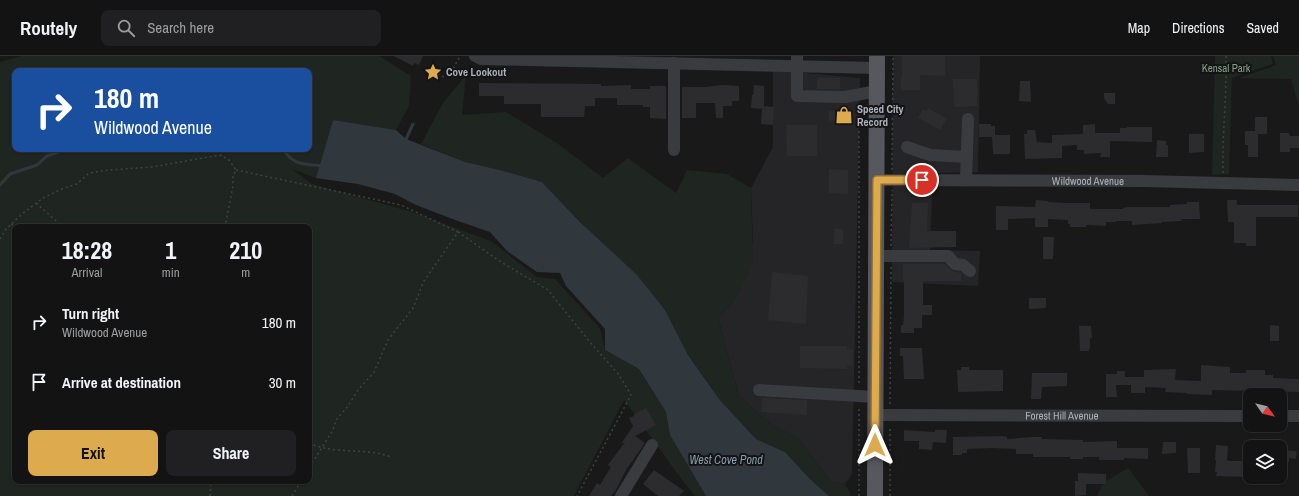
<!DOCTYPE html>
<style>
:root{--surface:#131314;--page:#202022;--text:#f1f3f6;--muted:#9d9ea0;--line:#323234;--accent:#ddab4e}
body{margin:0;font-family:"Archivo Narrow",sans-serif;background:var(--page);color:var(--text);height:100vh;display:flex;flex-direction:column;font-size:15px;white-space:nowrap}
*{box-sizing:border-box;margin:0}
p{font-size:13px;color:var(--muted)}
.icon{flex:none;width:22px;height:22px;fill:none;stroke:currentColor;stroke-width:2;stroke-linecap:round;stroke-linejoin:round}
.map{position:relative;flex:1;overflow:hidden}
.drawer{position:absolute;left:12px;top:168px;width:300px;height:260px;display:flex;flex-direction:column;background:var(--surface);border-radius:8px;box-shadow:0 1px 3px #0004,0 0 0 1px var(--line)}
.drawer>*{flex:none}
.hud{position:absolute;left:12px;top:12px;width:300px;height:84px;border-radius:8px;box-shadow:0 1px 3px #0004,0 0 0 1px var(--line);background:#1a4fa0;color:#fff;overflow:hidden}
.needle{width:26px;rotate:124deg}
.tools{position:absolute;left:1243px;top:332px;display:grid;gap:8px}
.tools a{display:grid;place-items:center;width:44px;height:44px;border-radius:8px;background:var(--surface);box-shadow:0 1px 3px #0004,0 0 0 1px var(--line);font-size:20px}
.pin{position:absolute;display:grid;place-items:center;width:34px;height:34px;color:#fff;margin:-17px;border:2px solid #fff;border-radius:50%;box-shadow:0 1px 4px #0007}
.me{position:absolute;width:44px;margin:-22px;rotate:0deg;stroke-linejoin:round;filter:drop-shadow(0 0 3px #0008)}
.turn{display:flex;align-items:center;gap:14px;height:84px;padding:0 16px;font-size:18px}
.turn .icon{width:52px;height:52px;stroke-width:2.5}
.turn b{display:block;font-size:28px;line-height:34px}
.eta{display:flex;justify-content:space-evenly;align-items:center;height:68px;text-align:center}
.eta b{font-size:24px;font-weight:700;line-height:28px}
.cta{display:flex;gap:8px;margin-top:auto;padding:8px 16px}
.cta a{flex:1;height:46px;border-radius:8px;background:var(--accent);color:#111;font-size:16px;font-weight:700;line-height:46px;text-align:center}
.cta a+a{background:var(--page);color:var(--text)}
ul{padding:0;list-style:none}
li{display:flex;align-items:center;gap:12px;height:60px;padding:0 16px}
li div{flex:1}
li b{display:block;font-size:15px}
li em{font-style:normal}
header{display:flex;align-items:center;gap:24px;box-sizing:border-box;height:56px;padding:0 20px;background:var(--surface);border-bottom:1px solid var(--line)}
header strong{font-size:19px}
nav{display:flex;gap:22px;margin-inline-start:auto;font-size:14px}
.search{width:280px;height:36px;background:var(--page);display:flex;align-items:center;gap:10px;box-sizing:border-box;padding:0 14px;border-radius:8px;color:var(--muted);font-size:15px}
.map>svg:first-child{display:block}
</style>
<header>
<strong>Routely</strong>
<div class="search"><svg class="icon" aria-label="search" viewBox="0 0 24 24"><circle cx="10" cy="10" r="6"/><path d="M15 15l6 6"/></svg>Search here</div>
<nav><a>Map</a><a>Directions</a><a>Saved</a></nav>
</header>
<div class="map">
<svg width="1299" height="440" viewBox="0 0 1299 440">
<rect width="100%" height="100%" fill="#19191a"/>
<g fill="#252527">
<path d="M893,0H980L978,116L933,117L930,194L980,195L978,230L892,226Z"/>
<path d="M773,14L860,22L852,418L845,428L831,426L798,382L772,369L739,340L718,262L735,243L753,184L751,132L773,91Z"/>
</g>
<g fill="#1f2520" fill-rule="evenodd">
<path d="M21,0H379L411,20L409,50L396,74L333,64L316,122L292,113L312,128L412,156L491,185L537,221L555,223L600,272L605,294L639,313L666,356L670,379L706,440H695L682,424L624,344L574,440H0V6ZM15,15H309V93H15ZM15,171H309V425H15Z"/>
<path d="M1215,0H1271L1273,8L1232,22L1229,118L1212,119Z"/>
<path d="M1273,0H1299V51L1291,23L1239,22L1276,9Z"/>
<path d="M466,19L462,59L506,56L557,87L603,122L628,102L676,137L687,114L727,118L751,132L753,208L735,243L718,262L739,340L772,369L798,382L831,426L845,428L851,438L850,440H829L810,423L785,396L756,383L719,343L688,299L665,254L542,126L504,115L465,106L421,88L443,47Z"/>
<path d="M1128,412L1149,440H1097L1103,427Z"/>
</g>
<path fill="#30383d" d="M333,64L396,74L406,83L465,106L504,115L542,126L580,166L637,219L665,254L688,299L719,343L756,383L785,396L810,423L829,440H706L670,379L666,356L639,313L605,294V273L566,230L560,217L537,216L507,195L490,176L458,165L416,149L395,138L358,128L316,122Z"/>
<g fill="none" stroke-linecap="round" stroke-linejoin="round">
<g stroke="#30383d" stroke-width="3">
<path d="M406,83L413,68"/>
<path d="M283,93C293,110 306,108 324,110"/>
<path d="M0,129L10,118L37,109L47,100L67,93"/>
</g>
</g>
<g fill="#2c2c2e">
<path d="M394,0H423L419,9L414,7L413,10Z"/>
<path d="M902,0H945V20L920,19V34H901V21H902Z"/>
<rect x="817" y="22" width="23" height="11"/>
<path d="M953,23H977V50L954,51Z"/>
<path d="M1020,25H1030L1031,46L1019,45Z"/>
<path d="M479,27L601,28V30L631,29V33H650V30H666V63L650,62V51H643V49H617V42H595V50H585L584,61H541V48H504V40H479Z"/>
<path d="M722,29L739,30V45H732V50H723V62H716L715,47H696V62H682V31H705Z"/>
<path d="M754,29L764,30V50L774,51L773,69L761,68L762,53L751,52L752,39H753Z"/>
<path d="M1104,37H1115V48H1108L1104,42Z"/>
<path d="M928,52L947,63L940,74L918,62L923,53L926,55Z"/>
<path d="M829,55H850V64L829,65Z"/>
<path d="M1255,61H1267V78H1258V101H1248V89H1245V75H1255Z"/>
<path d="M979,68H991V70H995V79H1010V98H993L992,81H979Z"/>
<path d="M1095,68V77H1120V72H1127V71H1152V86L1110,85V101H1100L1101,97L1084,98V94H1077V89L1062,90V102L1025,103L1024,78H1027V74H1035L1037,86L1052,87V79L1083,78V69Z"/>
<path d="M786,69H817V100H787Z"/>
<path d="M1280,77H1289L1290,80H1299V92H1290V96H1280Z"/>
<path d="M1189,78H1204V96L1189,97Z"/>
<path d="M1157,84L1166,85V89H1168V101H1156Z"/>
<path d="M829,113L848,114V138L829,137Z"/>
<path d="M1036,144L1048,145V146L1067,147H1090V153H1123V152L1128,151H1170V149L1187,148V146H1199L1200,163H1181L1182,165L1162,166V167L1132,169V165H1116V166H1106V170L1086,169V171H1070V168H1068V164L1048,163V171H1035V162L1008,163V174H996V150L1035,151Z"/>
<path d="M1227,144H1237V149H1298V161H1256V190H1246V187H1234V166H1228Z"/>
<path d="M912,147H928L927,175H956V191L909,192Z"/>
<rect x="834" y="173" width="9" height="15"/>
<path d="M1043,181H1054L1053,203H1043Z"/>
<path d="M903,208H945L952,215L961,217V225H923V249H932V259H922V272H914V277H901V269H903L904,260V225H903Z"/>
<path d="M772,216L808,220L806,268L768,264Z"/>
<path d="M1029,242H1046V252L1029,253Z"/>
<path d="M1270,269L1279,270V285H1270Z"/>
<path d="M1079,270H1091L1092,282H1090V292H1089V295H1080Z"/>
<path d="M800,290H847V293L853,294V310L847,309L848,313L800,312Z"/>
<path d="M900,292H922L924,323H904L903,300H900Z"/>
<path d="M1201,309L1230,311V317H1246V314H1265V319H1273V322L1299,323V336L1212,334V339L1187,338V337L1165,336L1166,332L1145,331V337H1131V329H1116L1117,341H1106V318H1117V315H1125V321H1144V314L1176,313L1175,324L1201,325Z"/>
<path d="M961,311H969V314H1003V335L958,336L957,314H961Z"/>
<path d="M1032,317H1067V330L1042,331L1041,343H1031Z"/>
<path d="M762,342L807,344V359L761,356Z"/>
<path d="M646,352L656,369L635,380L645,387L626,414L616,434L611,440H589L597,427L600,429L611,411L608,409L625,386L621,388L633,370L629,362L634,360V358Z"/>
<path d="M904,374L935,376V374H947L946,387L933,386L932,394L919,393V385H904Z"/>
<path d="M1002,380L1007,381V383L1033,381H1042V383L1083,384V386L1117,385V392H1148V403L1124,402V404H1099V401H1083V403H1070V401H1033V398H1016V393L992,392L967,393V397H962V399H953V381Z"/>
<path d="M1163,386H1176V397L1162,398Z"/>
<path d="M1216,389L1228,390L1227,404L1229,405H1250V421L1216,420L1217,416H1215L1216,405L1215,404Z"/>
<path d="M1187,392H1200V417H1188Z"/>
<path d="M1280,394L1297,395L1296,403L1289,402V406L1280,405Z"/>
<path d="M654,414L684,435L679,440H658L643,428Z"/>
<path d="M1078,417L1106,418V428H1086V439L1075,440V425H1078Z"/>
</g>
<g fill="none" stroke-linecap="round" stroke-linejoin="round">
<g stroke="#404246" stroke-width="1.5" stroke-dasharray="2 3" stroke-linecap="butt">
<path d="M433,16L444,21L452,15L460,0"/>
<path d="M859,50V330"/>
<path d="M236,114L401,149L458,176L424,225L413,252L388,284L374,316L358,334L348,350L336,364L333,374L309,412"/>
<path d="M892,114L893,0"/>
<path d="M1223,117C1222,78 1227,39 1226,0"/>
<path d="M36,147L63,171"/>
<path d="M11,168L16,171"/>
<path d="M458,176L501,206L548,234L589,285L619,319L631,339L577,440"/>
<path d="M0,183L6,173L22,158L43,142L64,132L77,128L89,117L109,114L152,111L220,99L229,104L236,114L233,120V130L225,171"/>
<path d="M891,190L892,134"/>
<path d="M890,348L891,210"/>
<path d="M309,387C335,399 365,391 391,401"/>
<path d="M210,440L211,425"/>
<path d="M292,440L301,425"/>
<path d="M859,440V350"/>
<path d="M890,440V370"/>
</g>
<g stroke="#3a3b3f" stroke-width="12">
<path d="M475,0L481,3L877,12"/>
<path d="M797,0V40L845,41L877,35"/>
<path d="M674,7V94"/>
<path d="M907,91L930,99L967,101"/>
<path id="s1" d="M877,124L1143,125L1299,129"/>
<path d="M966,124L968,63"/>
<path d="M876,200H948L955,208L963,209L970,215"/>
<path d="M759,334L875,341"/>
<path id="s2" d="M875,359L1250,360"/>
<path d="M1280,360H1299"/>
<path d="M621,440L652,389"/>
</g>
<path stroke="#57585e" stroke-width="16" d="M875,440L877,0"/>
</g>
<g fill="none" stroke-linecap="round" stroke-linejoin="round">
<g stroke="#906f33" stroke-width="10">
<path id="route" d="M875,389L877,124H922"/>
</g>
<use href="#route" stroke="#ddab4e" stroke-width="7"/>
</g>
<defs>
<g id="sight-bare" transform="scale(1.38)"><path d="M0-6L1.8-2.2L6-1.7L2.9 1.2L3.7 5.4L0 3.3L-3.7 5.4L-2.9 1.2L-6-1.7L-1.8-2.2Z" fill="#ddab4e" stroke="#141416" stroke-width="2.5" paint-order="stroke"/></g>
<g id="shop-bare" transform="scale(1.38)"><path d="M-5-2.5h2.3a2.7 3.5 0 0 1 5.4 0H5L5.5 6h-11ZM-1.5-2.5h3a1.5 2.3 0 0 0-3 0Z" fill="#ddab4e" stroke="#141416" stroke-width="2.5" paint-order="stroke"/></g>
</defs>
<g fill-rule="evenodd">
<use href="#sight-bare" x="433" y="16"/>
<use href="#shop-bare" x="844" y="59"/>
</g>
<g text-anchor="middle" stroke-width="4" stroke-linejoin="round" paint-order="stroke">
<g font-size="11" fill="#86a187" stroke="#141416">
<text x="1226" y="16">Kensal Park</text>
</g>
<g font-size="11" font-weight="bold" fill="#adb1b9" stroke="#141416" text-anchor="start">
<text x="446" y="20">Cove Lookout</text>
<text x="857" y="57">Speed City<tspan x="857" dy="13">Record</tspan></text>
</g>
<g font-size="11" fill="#adb1b9" stroke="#141416">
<text dy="4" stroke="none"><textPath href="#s1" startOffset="211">Wildwood Avenue</textPath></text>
<text dy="4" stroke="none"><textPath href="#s2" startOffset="187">Forest Hill Avenue</textPath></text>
</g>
<g font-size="12" font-style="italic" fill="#889eaf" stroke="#141416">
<text x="726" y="408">West Cove Pond</text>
</g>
</g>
</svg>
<div class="tools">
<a><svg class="needle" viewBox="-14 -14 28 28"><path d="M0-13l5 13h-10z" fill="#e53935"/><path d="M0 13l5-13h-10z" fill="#9d9ea0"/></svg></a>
<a><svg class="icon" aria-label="layers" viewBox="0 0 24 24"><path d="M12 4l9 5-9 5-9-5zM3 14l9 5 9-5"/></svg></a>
</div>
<div class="pin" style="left:922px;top:124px;background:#d93025"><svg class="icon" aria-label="arrive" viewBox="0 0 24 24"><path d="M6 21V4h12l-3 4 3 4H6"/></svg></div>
<svg class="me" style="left:875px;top:389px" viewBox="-20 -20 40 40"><path d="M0-17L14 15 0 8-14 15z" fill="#ddab4e" stroke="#fff" stroke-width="4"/></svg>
<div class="hud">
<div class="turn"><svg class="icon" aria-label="right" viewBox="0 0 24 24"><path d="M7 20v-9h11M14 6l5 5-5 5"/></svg><div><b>180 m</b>Wildwood Avenue</div></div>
</div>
<section class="drawer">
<div class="eta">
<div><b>18:28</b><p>Arrival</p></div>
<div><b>1</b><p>min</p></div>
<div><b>210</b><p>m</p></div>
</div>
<ul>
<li><svg class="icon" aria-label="right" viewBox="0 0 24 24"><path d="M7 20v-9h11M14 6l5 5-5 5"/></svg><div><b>Turn right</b><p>Wildwood Avenue</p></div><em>180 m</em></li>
<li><svg class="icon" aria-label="arrive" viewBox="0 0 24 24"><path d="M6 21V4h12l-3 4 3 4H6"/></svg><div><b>Arrive at destination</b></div><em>30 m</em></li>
</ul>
<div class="cta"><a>Exit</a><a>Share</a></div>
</section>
</div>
